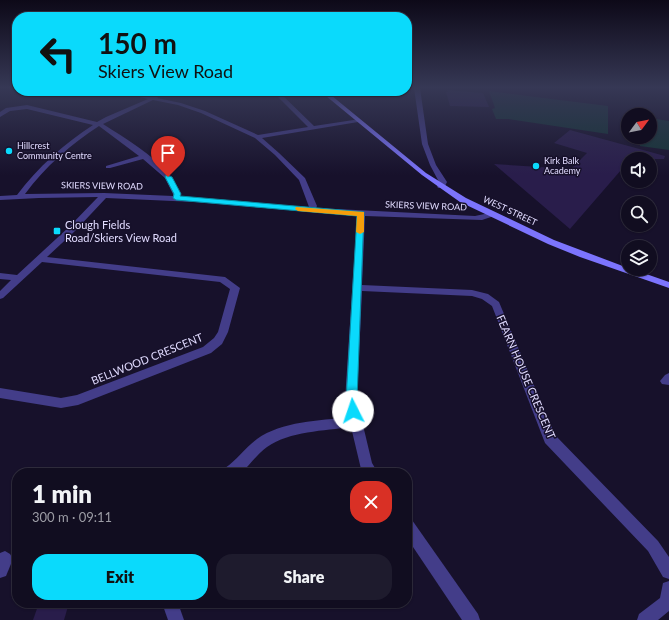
<!DOCTYPE html>
<meta charset="utf-8">
<style>
:root{--surface:#110d20;--page:#1e1b2d;--text:#f1f3f6;--muted:#9c9ca5;--line:#302d3e;--accent:#0adafc}
body{margin:0;font-family:Lato,sans-serif;background:var(--page);color:var(--text);height:100vh;display:flex;flex-direction:column;font-size:15px;white-space:nowrap}
*{box-sizing:border-box;margin:0}
p{font-size:13px;color:var(--muted)}
.icon{flex:none;width:22px;height:22px;fill:none;stroke:currentColor;stroke-width:2;stroke-linecap:round;stroke-linejoin:round}
.map{position:relative;flex:1;overflow:hidden}
.drawer{position:absolute;left:12px;top:468px;width:400px;height:140px;display:flex;flex-direction:column;background:var(--surface);border-radius:16px;box-shadow:0 1px 3px #0004,0 0 0 1px var(--line)}
.drawer>*{flex:none}
.top-card{position:absolute;left:12px;top:12px;width:400px;height:84px;border-radius:16px;box-shadow:0 1px 3px #0004,0 0 0 1px var(--line);background:#0adafc;color:#111;overflow:hidden}
.needle{width:26px;rotate:58deg}
.tools{position:absolute;left:621px;top:108px;display:grid;gap:8px}
.tools a{display:grid;place-items:center;width:36px;height:36px;border-radius:50%;background:var(--surface);box-shadow:0 1px 3px #0004,0 0 0 1px var(--line);font-size:20px}
.pin{position:absolute;display:grid;place-items:center;width:34px;height:34px;color:#fff;margin:-41px -17px;border-radius:50% 50% 50% 0;rotate:-45deg;box-shadow:0 0 4px #0007}
.pin .icon{rotate:45deg}
.me{position:absolute;width:44px;margin:-22px;rotate:356deg;stroke-linejoin:round;filter:drop-shadow(0 0 3px #0008)}
.turn{display:flex;align-items:center;gap:14px;height:84px;padding:0 20px;font-size:18px}
.turn .icon{width:52px;height:52px;stroke-width:2.5}
.turn b{display:block;font-size:28px;line-height:34px}
.round{display:grid;place-items:center;flex:none;width:42px;height:42px;border-radius:16px;background:var(--page)}
.head{display:flex;align-items:center;justify-content:space-between;height:68px;padding:0 20px}
h1{font-size:24px;font-weight:800;line-height:30px}
.action{display:flex;gap:8px;margin-top:auto;padding:8px 20px}
.action a{flex:1;height:46px;border-radius:16px;background:var(--accent);color:#111;font-size:16px;font-weight:800;line-height:46px;text-align:center}
.action a+a{background:var(--page);color:var(--text)}
.map>svg:first-child{display:block}
</style>
<div class="map">
<svg width="669" height="620" viewBox="0 0 669 620">
<rect width="100%" height="100%" fill="#17112b"/>
<g fill="#143435">
<path d="M489,91L608,106V134L508,119H496L492,109L495,108Z"/>
<path d="M650,118L669,121V150L640,146L639,137H650Z"/>
</g>
<g fill="#291d4b">
<path d="M447,90L483,93L489,107L450,106L446,92H448Z"/>
<path d="M570,130L665,156L664,159H628V162L570,229L494,164L571,169L587,153L554,143Z"/>
<path d="M39,603H69L64,620H33Z"/>
</g>
<g fill="none" stroke-linecap="round" stroke-linejoin="round">
<g fill="#433d89" fill-rule="evenodd">
<path d="M414,88H420L428,144L436,165L447,182L444,188H438L437,186L439,182L430,165L422,144Z"/>
<path d="M116,91H126L152,97L160,91H166L157,98L181,103L205,111L258,135L308,127L272,91H278L314,126L360,119V121L358,122L262,138L279,153L305,178L317,206L316,208L475,216L494,212V216L482,220L365,216L362,285L472,290L488,294L499,302L555,435L658,541L669,557V579L663,577L648,551L545,443L492,306L482,299L472,296L362,291L357,400L372,463L378,473H363L361,469L351,427C324,431 290,431 267,447C257,454 250,465 241,473H223L225,468C237,460 245,448 257,439C282,421 319,421 349,417L345,400L357,216L195,202L106,198L75,231L47,257L225,277L240,288L228,332L222,344L211,353L78,405L61,408L0,398V388L61,398L77,395L203,347L214,338L218,332L230,289L220,282L42,262L3,298L0,299V291L11,280L0,279V273L17,275L69,227L98,197L39,198L0,200V196L17,195C38,167 64,144 93,125L27,109L10,111L0,117V112L6,108L27,105L97,122L106,117L148,99ZM153,100L178,105L201,113L255,138L275,155L299,180L309,207L180,197L181,194C177,188 174,180 170,175C153,155 125,138 103,124ZM99,126L139,156L106,166V168H110L143,159L165,178L173,194V196L104,193L25,194C45,167 71,144 99,126Z"/>
<path d="M669,373V385L662,384L660,381L665,375Z"/>
<path d="M407,518L412,520L478,614L480,620H462L407,538Z"/>
<path d="M5,551L10,554L13,559L6,576L0,578V553Z"/>
<path d="M669,581V611L658,620H637L639,614L660,598L663,583Z"/>
<path d="M162,603H178L184,620H168Z"/>
</g>
<path fill="#7c74fd" fill-rule="evenodd" d="M320,91H326L426,173L466,198L554,240L628,268V269H632L669,282V288L580,257L548,244L460,202L422,175Z"/>
</g>
<linearGradient id="sky" x2="0" y2="1"><stop stop-color="#0d0918"/><stop offset="0.5" stop-color="#363855"/><stop offset="1" stop-color="#363855" stop-opacity="0"/></linearGradient>
<rect width="669" height="175" fill="url(#sky)"/>
<path fill="#0adafc" stroke="#068ea4" d="M166,175L172,177L181,194L180,196L364,212L357,400L359,411L357,414L353,415L349,414L346,400L357,216L176,200L173,198L174,194L165,177Z"/>
<path fill="#f59e0b" d="M296,207L364,212V232L360,234L356,232L357,216L298,211L295,209Z"/>
<g fill="#0adafc" stroke="#17112b" stroke-width="1.5">
<circle cx="9" cy="151" r="4"/>
<circle cx="536" cy="166" r="4"/>
<rect x="53" y="227" width="8" height="8" rx="2"/>
</g>
<g text-anchor="middle" stroke-width="3" stroke-linejoin="round" paint-order="stroke">
<g font-size="9" fill="#e1dbff" stroke="#17112b" text-anchor="start">
<text x="17" y="149">Hillcrest<tspan x="17" dy="10">Community Centre</tspan></text>
<text x="544" y="164">Kirk Balk<tspan x="544" dy="10">Academy</tspan></text>
</g>
<g font-size="9" fill="#e1dbff" stroke="#17112b">
<text transform="translate(102 186) rotate(1)" y="3">SKIERS VIEW ROAD</text>
<text transform="translate(426 206) rotate(2)" y="3">SKIERS VIEW ROAD</text>
<text transform="translate(510 211) rotate(25)" y="3">WEST STREET</text>
</g>
<g font-size="11" fill="#e1dbff" stroke="#17112b" text-anchor="start">
<text x="65" y="229">Clough Fields<tspan x="65" dy="13">Road/Skiers View Road</tspan></text>
</g>
<g font-size="11" fill="#e1dbff" stroke="#17112b">
<text transform="translate(147 359) rotate(-22)" y="4">BELLWOOD CRESCENT</text>
<text transform="translate(526 377) rotate(67)" y="4">FEARN HOUSE CRESCENT</text>
</g>
</g>
</svg>
<div class="tools">
<a><svg class="needle" viewBox="-14 -14 28 28"><path d="M0-13l5 13h-10z" fill="#e53935"/><path d="M0 13l5-13h-10z" fill="#9c9ca5"/></svg></a>
<a><svg class="icon" aria-label="sound" viewBox="0 0 24 24"><path d="M4 9h4l5-4v14l-5-4H4zM17 9q2 3 0 6"/></svg></a>
<a><svg class="icon" aria-label="search" viewBox="0 0 24 24"><circle cx="10" cy="10" r="6"/><path d="M15 15l6 6"/></svg></a>
<a><svg class="icon" aria-label="layers" viewBox="0 0 24 24"><path d="M12 4l9 5-9 5-9-5zM3 14l9 5 9-5"/></svg></a>
</div>
<div class="pin" style="left:168px;top:177px;background:#d93025"><svg class="icon" aria-label="arrive" viewBox="0 0 24 24"><path d="M6 21V4h12l-3 4 3 4H6"/></svg></div>
<svg class="me" style="left:353px;top:411px" viewBox="-20 -20 40 40"><circle r="19" fill="#fff"/><path d="M0-13L10 11 0 6-10 11z" fill="#0adafc"/></svg>
<div class="top-card">
<div class="turn"><svg class="icon" aria-label="left" viewBox="0 0 24 24"><path d="M17 20v-9H6M10 6l-5 5 5 5"/></svg><div><b>150 m</b>Skiers View Road</div></div>
</div>
<section class="drawer">
<div class="head"><div><h1>1 min</h1><p>300 m · 09:11</p></div><a class="round" style="background:#d93025;color:#fff"><svg class="icon" aria-label="close" viewBox="0 0 24 24"><path d="M6 6l12 12M18 6L6 18"/></svg></a></div>
<div class="action"><a>Exit</a><a>Share</a></div>
</section>
</div>
